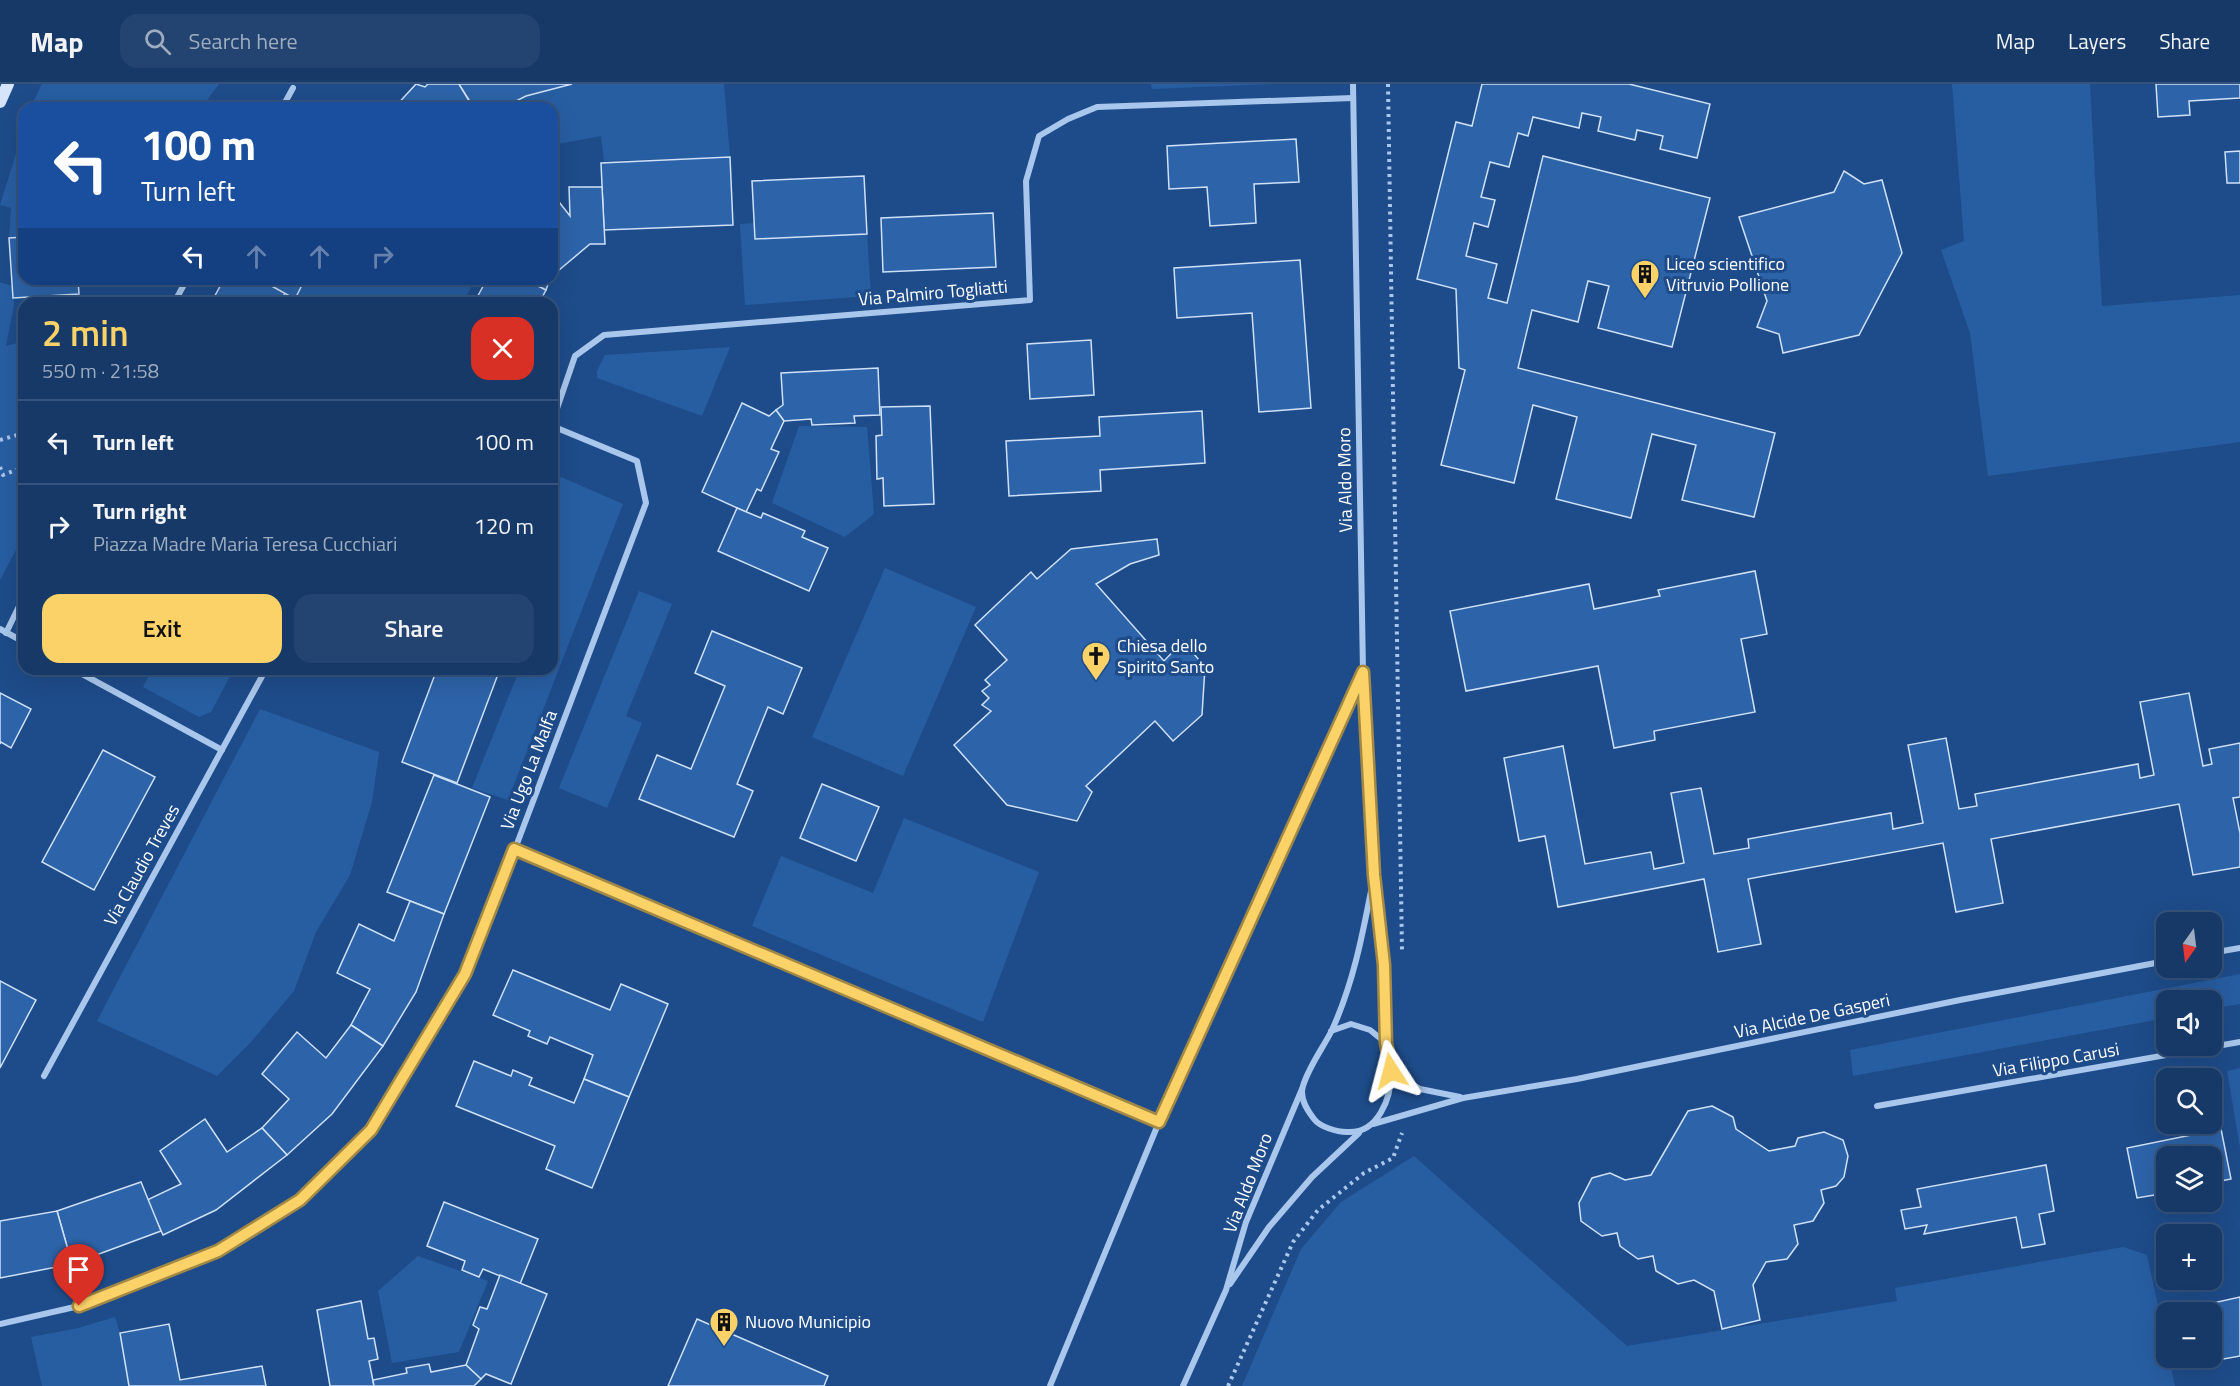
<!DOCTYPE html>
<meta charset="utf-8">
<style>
:root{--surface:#163968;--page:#234471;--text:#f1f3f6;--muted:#9eacc0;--line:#35537c;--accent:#fad268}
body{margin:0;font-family:"Titillium Web",sans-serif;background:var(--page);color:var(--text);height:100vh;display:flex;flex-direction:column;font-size:22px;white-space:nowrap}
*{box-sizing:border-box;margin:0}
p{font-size:20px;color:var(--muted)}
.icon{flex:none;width:33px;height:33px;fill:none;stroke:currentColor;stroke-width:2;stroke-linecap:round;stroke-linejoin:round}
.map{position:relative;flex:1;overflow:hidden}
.side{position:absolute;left:18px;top:213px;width:540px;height:378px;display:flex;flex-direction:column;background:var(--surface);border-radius:18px;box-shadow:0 6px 24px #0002,0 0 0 2px var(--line)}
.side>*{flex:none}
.top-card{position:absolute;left:18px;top:18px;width:540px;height:183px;border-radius:18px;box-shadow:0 6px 24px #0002,0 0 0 2px var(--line);background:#1a4fa0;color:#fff;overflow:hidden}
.needle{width:39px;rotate:194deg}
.buttons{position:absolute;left:2156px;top:828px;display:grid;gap:12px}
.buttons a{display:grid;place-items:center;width:66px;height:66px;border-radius:12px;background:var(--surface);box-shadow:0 6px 24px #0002,0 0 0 2px var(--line);font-size:30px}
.pin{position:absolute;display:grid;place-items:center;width:51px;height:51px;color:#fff;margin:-62px -26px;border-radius:50% 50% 50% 0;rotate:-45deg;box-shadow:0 0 6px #0007}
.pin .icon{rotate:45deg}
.me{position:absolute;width:66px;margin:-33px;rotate:351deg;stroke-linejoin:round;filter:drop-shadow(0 0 4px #0008)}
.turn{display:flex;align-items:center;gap:21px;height:126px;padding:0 24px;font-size:27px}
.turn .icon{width:78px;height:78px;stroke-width:2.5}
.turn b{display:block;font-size:42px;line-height:51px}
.lanes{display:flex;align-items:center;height:57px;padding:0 24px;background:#0003;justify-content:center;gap:30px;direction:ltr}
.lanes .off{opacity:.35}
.round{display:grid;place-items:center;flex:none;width:63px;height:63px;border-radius:18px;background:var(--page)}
.head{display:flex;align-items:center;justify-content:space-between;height:102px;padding:0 24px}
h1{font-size:36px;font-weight:600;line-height:45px;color:var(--accent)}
.button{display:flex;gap:12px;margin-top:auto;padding:12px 24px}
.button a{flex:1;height:69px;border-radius:18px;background:var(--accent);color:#111;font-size:24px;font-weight:600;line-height:69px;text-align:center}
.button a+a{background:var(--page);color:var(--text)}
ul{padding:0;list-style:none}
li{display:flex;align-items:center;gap:18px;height:84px;padding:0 24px;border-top:2px solid var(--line)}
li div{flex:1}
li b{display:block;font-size:22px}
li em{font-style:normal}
header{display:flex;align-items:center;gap:36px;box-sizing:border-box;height:84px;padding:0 30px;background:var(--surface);border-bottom:2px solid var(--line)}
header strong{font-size:28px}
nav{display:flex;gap:33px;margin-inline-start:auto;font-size:21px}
.search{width:420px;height:54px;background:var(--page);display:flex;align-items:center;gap:15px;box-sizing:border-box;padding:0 21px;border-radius:18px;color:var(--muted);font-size:22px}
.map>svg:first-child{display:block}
</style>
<header>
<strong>Map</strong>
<div class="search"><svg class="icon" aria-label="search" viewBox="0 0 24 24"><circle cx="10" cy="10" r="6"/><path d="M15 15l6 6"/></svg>Search here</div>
<nav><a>Map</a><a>Layers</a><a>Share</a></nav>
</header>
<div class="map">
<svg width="2240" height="1302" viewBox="0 0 2240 1302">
<rect width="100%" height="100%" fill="#1e4c8a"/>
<g fill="#275ea2">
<path d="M42,0H219L201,24H41L34,16Z"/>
<path d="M572,0H724L730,73L604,77L601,52L552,61V24H502L526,12Z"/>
<path d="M1151,0H1275L1152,5Z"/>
<path d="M1952,0H2090L2102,222L2240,211V358L1988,392L1970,249L1941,166L1964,157Z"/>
<path d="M24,44V153L9,154L11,124L0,121Z"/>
<path d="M755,139L756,155L867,150L871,212L745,221L740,140Z"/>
<path d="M305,195H476L462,219H280L285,209L295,214Z"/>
<path d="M0,198L12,202L14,221L6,262L24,257V451L0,496Z"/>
<path d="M730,263L702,332L597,294V287L605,271Z"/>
<path d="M799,342L867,343L874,430L845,453L772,419Z"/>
<path d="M561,393L623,420L508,716L472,704L518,589L509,585H552V415Z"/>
<path d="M885,484L976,523L903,692L812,653Z"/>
<path d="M639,507L672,520L626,632L642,639L607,724L559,704Z"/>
<path d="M152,585H234L211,628L199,633L143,603Z"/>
<path d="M260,625L379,668L372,718L350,791L316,848L294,907L252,957L217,992L97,937Z"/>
<path d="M904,734L1039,788L983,938L752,842L781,772L873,809Z"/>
<path d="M2240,890V920L2211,925V916H2166V934L1853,992L1850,966Z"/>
<path d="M2240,984V1063L2227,987Z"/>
<path d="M1414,1072L1627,1262L1897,1217L1895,1204L2123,1163L2147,1171L2166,1259V1274H2169L2175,1302H1242L1301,1165L1341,1118Z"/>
<path d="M418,1172L488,1197L459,1268L392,1279L378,1207Z"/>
<path d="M115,1233L120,1249L129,1302H42L31,1253L78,1244Z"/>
</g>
<g fill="#2d63a8" stroke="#cee1f8" stroke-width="1.5">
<path d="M416,0L425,3L428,0H459L471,20L468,24H394Z"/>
<path d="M459,0H572L526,12L502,24H474Z"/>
<path d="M1482,0H1629L1710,20L1697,74L1660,65L1663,52L1637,46L1635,56L1598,47L1601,33L1582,29L1579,44L1533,33L1528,52L1518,49L1509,83L1490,78L1481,113L1495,116L1488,143L1474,139L1466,172L1497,180L1488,214L1507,219L1543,72L1710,114L1672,263L1598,244L1609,202L1588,197L1578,238L1532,226L1518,284L1775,349L1754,433L1682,416L1696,361L1652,350L1631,434L1556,415L1577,333L1533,321L1514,399L1441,381L1465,286L1459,284L1456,205L1417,195L1456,38L1472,42Z"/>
<path d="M2156,0H2240V14L2189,17L2190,31L2158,33Z"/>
<path d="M1296,55L1299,98L1254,100L1256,139L1210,142L1207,103L1169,105L1167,62Z"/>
<path d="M2240,67V99H2227L2225,68Z"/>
<path d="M730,73L733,141L604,146L601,79Z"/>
<path d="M1844,87L1864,100L1882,96L1902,169L1859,251L1783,269L1779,250L1757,243L1767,217L1739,133L1834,108Z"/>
<path d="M864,92L867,150L755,155L752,97Z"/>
<path d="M569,103H602L605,160H590L552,192V109L570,132Z"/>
<path d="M993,129L996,183L883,188L881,134Z"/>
<path d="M24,153V195H78L79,210L13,214L9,154Z"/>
<path d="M1300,176L1311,324L1259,328L1252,229L1177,234L1174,184Z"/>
<path d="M224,195H259L285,209L280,219H211Z"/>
<path d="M259,195H305L295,215Z"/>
<path d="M487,195H525L546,206L539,219H474Z"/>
<path d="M525,195H550L546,206Z"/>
<path d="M1091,256L1094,311L1030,315L1027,260Z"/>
<path d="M878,284L880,331L854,332L855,339L812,341L811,335L784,337L776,326L783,321L781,289Z"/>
<path d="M742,319L769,332L776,326L784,337L771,365L779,368L761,407L757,405L746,428L702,408Z"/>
<path d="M930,322L934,420L884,422L883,394L877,395L876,352L882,351L881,323Z"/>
<path d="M1202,327L1205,379L1100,386L1101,407L1009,412L1006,357L1100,352L1099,333Z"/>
<path d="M737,424L761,434L763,429L805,447L802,453L828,464L809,507L718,467Z"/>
<path d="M1157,455L1159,471L1130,480L1096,500L1164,577L1183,557L1205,583L1202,631L1173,657L1155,637L1086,702L1092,708L1077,737L1007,721L954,661L991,627L982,621L989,614L982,607L990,601L985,596L1007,576L975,541L1031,488L1037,495L1071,465Z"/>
<path d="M1755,487L1767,550L1741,555L1755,628L1654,647L1655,656L1614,664L1598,582L1466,607L1450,527L1589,500L1594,525L1660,512L1658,506Z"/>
<path d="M712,547L802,584L783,630L768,623L737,700L753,707L734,753L639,715L657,671L691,685L725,602L695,589Z"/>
<path d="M437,585H500L457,699L402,678Z"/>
<path d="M0,609L31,625L11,664L1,658L0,660Z"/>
<path d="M2189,609L2203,682L2212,680L2209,665L2240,659V713L2233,714L2240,749V783L2193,791L2179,720L1991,755L2003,819L1956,828L1943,759L1748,795L1761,860L1718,868L1704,795L1558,823L1545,752L1519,757L1504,674L1563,662L1585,780L1651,768L1654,785L1684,779L1671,709L1701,704L1714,770L1749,764L1748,755L1891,729L1893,745L1923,739L1908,661L1946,654L1959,725L1977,722L1975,710L2138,680L2140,694L2154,691L2140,618Z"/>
<path d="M103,666L155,693L94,806L42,778Z"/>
<path d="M434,691L490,713L444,830L387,808Z"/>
<path d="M822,700L879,723L856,777L800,754Z"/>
<path d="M410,817L444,830L416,908L383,962L351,941L370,905L337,889L359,840L394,857Z"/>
<path d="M513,886L610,926L621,900L668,920L629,1013L584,995L593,971L550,953L547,960L528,952L530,947L493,931Z"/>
<path d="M0,897L36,916L0,984Z"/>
<path d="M351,941L383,962L332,1030L287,1071L262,1044L289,1015L262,990L297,948L326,974Z"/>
<path d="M474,977L511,992L513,986L532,994L529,1001L574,1019L584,995L629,1013L592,1104L546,1085L555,1062L456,1022Z"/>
<path d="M1712,1022L1733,1033L1736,1045L1769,1067L1795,1062L1798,1054L1824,1048L1843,1056L1848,1072L1844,1093L1836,1102L1821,1106L1824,1119L1813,1137L1794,1141L1798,1160L1787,1175L1766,1178L1753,1201L1760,1236L1722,1245L1714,1207L1694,1196L1678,1200L1656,1187L1653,1172L1638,1175L1620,1162L1617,1149L1602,1152L1581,1137L1579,1119L1592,1094L1610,1089L1625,1096L1651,1091L1688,1027Z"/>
<path d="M205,1035L227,1068L262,1044L287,1071L216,1126L163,1151L147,1116L181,1100L160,1067Z"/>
<path d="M2221,1045L2231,1095L2211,1099V1072H2166V1109L2137,1114L2127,1064Z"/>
<path d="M2046,1081L2054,1127L2039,1130L2045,1160L2022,1164L2016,1133L1924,1150L1927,1141L1905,1145L1901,1126L1921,1123L1917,1105Z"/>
<path d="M141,1098L161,1147L72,1180L57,1127Z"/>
<path d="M444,1118L538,1155L520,1200L483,1185L479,1193L462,1186L465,1177L427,1162Z"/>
<path d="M57,1127L72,1180L0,1194V1137Z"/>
<path d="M500,1191L547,1210L511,1300L486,1290L481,1295L466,1281L479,1245L473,1241L480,1223L487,1225Z"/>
<path d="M2240,1213V1272L2207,1278L2206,1274H2211V1228H2197L2195,1223Z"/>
<path d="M361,1217L368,1255L374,1254L378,1275L369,1277L374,1302H330L317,1226Z"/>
<path d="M697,1235L828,1292L824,1302H668Z"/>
<path d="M169,1240L180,1296L262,1282L266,1302H129L120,1249Z"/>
<path d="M429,1280L431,1288L466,1281L481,1295L474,1302H374L373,1296L407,1289L406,1284Z"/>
</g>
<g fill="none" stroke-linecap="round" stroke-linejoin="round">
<g stroke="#a9c7ec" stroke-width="4" stroke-dasharray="3 4.5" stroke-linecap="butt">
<path d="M1388,0L1402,867"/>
<path d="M0,356L24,349"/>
<path d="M0,383L3,391L24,383"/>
<path d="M1228,1302L1293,1158L1318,1126L1364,1089L1393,1074L1402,1049"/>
</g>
<g stroke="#a9c7ec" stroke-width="6">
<path d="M1353,0L1363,588L1374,791L1384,881L1386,959"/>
<path d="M282,24L293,4"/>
<path d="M174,219L187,195"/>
<path d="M552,339L575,272L604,251L1030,216L1026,97L1039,52L1068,35L1097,23L1353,14"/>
<path d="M0,545L24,558"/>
<path d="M6,549L24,512"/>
<path d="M73,585L222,666"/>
<path d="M515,765L1159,1038L1050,1302"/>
<path d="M2211,869L2240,864"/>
<path d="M1331,947L1351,940L1370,946L1386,959C1388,968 1390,977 1391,986C1392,1014 1378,1050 1347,1048C1337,1048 1320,1043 1314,1035C1307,1026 1299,1014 1303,1002C1309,982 1323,964 1332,946C1354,898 1363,848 1373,797"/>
<path d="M1391,987L1420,1005L1460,1013"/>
<path d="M44,992L266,585"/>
<path d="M1877,1022L2240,958"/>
<path d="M1159,1038L1362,592"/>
<path d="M1373,1040L1463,1014L1577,995L1960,916L2166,877"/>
<path d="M1230,1200L1269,1143L1312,1093L1359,1049"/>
<path d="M0,1240L79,1222L218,1167L300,1116L371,1046L465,889L515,765L646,419L637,377L552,342"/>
<path d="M1183,1302L1226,1206L1246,1138L1302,1005"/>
</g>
<path stroke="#d5e4f9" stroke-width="12" d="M0,18L8,0"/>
</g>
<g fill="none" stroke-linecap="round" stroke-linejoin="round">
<g stroke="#a28844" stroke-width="15">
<path id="route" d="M79,1222L218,1167L300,1116L371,1046L465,890L514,765L1159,1038L1363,588L1374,791L1384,881L1386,959L1391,987"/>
</g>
<use href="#route" stroke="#fad268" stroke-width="10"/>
</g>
<defs>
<g id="building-pin" transform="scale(1.5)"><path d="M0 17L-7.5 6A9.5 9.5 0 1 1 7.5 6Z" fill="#fad268" stroke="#1e4c8a"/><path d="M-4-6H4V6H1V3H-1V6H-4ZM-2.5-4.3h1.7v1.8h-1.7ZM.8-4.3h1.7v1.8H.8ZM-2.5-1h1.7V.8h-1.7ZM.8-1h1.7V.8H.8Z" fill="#111"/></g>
<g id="church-pin" transform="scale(1.5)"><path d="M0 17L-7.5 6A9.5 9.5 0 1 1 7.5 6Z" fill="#fad268" stroke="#1e4c8a"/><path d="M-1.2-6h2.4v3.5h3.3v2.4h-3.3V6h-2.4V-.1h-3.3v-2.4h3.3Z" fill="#111"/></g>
</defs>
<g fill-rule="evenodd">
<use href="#building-pin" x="1645" y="190"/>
<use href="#church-pin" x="1096" y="572"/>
<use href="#building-pin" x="724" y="1238"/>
</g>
<g text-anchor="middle" stroke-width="6" stroke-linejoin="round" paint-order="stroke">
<g font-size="18" fill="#fff" stroke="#1e4c8a" text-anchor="start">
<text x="1666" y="186">Liceo scientifico<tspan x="1666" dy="21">Vitruvio Pollione</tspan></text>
<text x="1117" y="568">Chiesa dello<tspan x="1117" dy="21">Spirito Santo</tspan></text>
<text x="745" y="1244">Nuovo Municipio</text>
</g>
<g font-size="18" fill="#fff" stroke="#1e4c8a">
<text transform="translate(933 209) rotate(-5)" y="6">Via Palmiro Togliatti</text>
<text transform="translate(1345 396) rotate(-91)" y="6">Via Aldo Moro</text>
<text transform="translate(529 686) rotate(-69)" y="6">Via Ugo La Malfa</text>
<text transform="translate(142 781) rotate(-61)" y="6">Via Claudio Treves</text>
<text transform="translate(1812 932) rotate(-12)" y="6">Via Alcide De Gasperi</text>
<text transform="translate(2056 976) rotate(-10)" y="6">Via Filippo Carusi</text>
<text transform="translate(1248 1099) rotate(-69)" y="6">Via Aldo Moro</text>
</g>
</g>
</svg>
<div class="buttons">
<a><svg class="needle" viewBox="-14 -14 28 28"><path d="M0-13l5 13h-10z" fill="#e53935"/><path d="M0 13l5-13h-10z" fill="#9eacc0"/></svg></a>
<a><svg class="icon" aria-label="sound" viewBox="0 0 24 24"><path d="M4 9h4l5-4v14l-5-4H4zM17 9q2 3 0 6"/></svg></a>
<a><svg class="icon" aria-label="search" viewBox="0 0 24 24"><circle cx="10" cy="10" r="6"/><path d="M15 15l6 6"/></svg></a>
<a><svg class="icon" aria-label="layers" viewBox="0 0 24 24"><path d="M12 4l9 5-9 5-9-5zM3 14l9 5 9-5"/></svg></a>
<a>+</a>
<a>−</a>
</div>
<div class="pin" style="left:79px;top:1222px;background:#d93025"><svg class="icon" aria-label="arrive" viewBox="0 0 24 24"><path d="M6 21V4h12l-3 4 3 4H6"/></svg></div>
<svg class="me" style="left:1391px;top:987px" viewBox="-20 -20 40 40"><path d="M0-17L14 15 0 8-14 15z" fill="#fad268" stroke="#fff" stroke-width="4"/></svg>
<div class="top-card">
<div class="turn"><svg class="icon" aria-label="left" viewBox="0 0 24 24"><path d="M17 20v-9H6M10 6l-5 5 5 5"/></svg><div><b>100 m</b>Turn left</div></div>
<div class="lanes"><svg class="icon" aria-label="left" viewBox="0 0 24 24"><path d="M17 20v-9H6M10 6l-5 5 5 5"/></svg><svg class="icon off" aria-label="ahead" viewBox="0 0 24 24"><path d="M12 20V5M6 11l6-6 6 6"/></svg><svg class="icon off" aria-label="ahead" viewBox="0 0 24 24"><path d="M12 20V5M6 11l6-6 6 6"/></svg><svg class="icon off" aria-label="right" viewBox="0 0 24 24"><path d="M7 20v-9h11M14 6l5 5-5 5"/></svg></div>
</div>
<section class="side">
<div class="head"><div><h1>2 min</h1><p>550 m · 21:58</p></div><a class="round" style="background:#d93025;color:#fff"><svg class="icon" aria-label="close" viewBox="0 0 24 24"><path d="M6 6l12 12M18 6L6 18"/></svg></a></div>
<ul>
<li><svg class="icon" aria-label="left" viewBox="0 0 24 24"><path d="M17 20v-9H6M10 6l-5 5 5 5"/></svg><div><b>Turn left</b></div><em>100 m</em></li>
<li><svg class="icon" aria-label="right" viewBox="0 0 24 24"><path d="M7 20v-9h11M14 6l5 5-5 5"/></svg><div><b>Turn right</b><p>Piazza Madre Maria Teresa Cucchiari</p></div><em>120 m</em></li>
</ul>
<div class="button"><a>Exit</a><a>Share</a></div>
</section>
</div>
